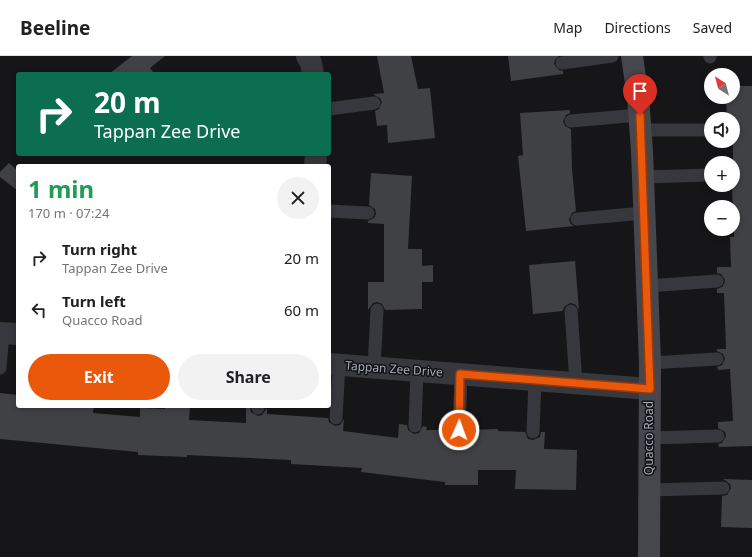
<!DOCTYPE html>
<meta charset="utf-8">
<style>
:root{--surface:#fff;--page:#f2f2f2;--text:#202124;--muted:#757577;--line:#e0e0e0;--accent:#ea580c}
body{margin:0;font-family:"Noto Sans",sans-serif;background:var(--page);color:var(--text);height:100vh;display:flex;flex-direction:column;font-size:15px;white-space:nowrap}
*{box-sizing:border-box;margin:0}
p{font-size:13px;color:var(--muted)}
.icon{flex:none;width:22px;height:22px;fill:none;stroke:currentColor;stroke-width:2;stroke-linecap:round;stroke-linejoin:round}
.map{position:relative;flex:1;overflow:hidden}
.details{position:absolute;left:16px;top:108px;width:315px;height:244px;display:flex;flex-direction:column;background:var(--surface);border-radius:4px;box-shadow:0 2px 6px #0003}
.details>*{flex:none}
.guide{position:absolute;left:16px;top:16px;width:315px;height:84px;border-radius:4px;box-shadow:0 2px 6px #0003;background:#0b6e4f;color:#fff;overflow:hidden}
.needle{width:26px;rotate:324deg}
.buttons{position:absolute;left:704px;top:12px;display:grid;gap:8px}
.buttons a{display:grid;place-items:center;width:36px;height:36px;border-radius:50%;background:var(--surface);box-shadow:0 2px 6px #0003;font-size:20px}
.pin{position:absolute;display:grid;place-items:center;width:34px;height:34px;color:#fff;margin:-41px -17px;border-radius:50% 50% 50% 0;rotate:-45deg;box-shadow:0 0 4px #0007}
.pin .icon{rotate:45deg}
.me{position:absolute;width:44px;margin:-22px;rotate:2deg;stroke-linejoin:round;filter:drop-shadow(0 0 3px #0008)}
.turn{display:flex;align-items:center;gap:14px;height:84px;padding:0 12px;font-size:18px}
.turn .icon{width:52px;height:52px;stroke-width:2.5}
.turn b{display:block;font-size:28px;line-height:34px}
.round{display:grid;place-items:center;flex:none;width:42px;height:42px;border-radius:21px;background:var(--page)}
.head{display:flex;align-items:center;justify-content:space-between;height:68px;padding:0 12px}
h1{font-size:24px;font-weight:700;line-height:30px;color:#1e9e55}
.button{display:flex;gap:8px;margin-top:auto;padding:8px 12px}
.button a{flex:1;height:46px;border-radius:24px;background:var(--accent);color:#fff;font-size:16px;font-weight:700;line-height:46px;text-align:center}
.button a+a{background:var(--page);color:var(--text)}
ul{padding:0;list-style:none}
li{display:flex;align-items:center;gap:12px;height:52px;padding:0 12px}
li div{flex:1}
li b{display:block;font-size:15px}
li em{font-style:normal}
header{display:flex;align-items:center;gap:24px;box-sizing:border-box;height:56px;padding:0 20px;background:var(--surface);border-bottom:1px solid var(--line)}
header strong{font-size:19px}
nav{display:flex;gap:22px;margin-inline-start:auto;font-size:14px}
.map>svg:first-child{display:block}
</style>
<header>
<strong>Beeline</strong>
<nav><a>Map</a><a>Directions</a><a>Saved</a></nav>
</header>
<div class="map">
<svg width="752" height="501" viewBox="0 0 752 501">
<rect width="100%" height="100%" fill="#161618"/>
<g fill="#404145">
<path d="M132,0H165L150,12L155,18H109Z"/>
<path d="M377,0H411L418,33L430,32L435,82L388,87L387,69L377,70L375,55L379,53L382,46L380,42L374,39V38L384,37Z"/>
<path d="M508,0H559L555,4L554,8L559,14L563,15V18L511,25Z"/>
<path d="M733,30H752V390L719,391L718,388L722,387L726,380L725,376L718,372V366L733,365L730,313L718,314L717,311L722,309L725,303L723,298L717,295V293H726L724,237H717V233L722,231L724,228L725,224L721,218L717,217V211H731L730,181H734L732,129H733V63H727L726,41H733Z"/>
<path d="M570,54V57L566,59L563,65L565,70L571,73L572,113L576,155L572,157L569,163L570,167L574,170L526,175L518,100L523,99L520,57Z"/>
<path d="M9,107L18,115V135L0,121V116Z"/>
<path d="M371,117L412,120L408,193H422V210L433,209V226H422V253L385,254L382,248L377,246L373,247L368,254V226H384V168L368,167V165L374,162L376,158L375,153L369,149Z"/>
<path d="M575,205L579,254L575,248L570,247L564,251L563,255L533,258L529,209Z"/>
<path d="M0,337L18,339V350H94L93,357L140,361V352L165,353V350H190L189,364L246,367V352H250L251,356L258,360L262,359L266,353H267V358L328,362L329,366L335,370L340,369L344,363L343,375L398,382L399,368L407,369L408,374L414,378L419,377L423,370L427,371L426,374H451L452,378L458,382L462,381L466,379L467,374L498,373V375L525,376L528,383L533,384L540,381L541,376H545L544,393L577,394L576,434L515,433L516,414H478V429H445V426L361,416L362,412L291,408V404L187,399V401L138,399V396L0,383Z"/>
<path d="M723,423L752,424V472L721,471L722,440L727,439L731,432L730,428Z"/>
</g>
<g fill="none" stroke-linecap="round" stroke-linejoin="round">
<g stroke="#37383d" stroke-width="13">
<path d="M710,0V1"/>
<path d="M562,7L612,0"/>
<path d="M329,53L374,47"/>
<path d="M571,65L639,59"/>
<path d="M640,74H711"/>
<path d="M643,121L711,119"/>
<path d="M329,155L368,157"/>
<path d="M577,163L644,157"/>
<path d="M647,230L717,225"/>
<path d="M571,255L576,327"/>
<path d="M650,307L717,303"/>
<path d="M374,311L377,254"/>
<path d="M0,312L3,277"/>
<path d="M258,352V350"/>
<path d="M336,362L339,308"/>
<path d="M415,370L417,314"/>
<path d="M459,374L461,318"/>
<path d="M533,376L535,324"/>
<path d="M649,382L718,380"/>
<path d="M649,434L723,432"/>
</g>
<g stroke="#37383d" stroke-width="22">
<path d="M307,0L311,7L313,18"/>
<path d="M315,110L316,98"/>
<path d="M0,277L18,278"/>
<path d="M329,308L650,333"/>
</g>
<path stroke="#45474d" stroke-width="22" d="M632,0L638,41L642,95L650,307L649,501"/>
</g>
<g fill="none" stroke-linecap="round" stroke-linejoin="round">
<g stroke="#983908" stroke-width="10">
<path id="route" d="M459,374L460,318L650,333L640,59"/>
</g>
<use href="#route" stroke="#ea580c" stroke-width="7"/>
</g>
<g text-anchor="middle" stroke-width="3" stroke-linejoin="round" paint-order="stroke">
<g font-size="12" fill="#a8adb8" stroke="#111113">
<text transform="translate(394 313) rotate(4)" y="4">Tappan Zee Drive</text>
<text transform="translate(649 382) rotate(-90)" y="4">Quacco Road</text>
</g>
</g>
</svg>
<div class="buttons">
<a><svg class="needle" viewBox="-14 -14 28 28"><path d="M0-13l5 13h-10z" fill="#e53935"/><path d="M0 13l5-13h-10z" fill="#757577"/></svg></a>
<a><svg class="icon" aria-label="sound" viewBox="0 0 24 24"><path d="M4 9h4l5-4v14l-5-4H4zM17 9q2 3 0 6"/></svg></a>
<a>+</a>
<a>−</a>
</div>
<div class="pin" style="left:640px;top:59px;background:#d93025"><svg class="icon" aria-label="arrive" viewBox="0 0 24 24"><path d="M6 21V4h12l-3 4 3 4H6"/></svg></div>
<svg class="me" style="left:459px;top:374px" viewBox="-20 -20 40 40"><circle r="17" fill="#ea580c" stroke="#fff" stroke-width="3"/><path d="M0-11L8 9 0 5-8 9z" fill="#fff"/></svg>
<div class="guide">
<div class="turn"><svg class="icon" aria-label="right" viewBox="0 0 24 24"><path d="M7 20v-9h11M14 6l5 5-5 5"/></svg><div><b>20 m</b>Tappan Zee Drive</div></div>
</div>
<section class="details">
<div class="head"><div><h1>1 min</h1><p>170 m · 07:24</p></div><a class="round"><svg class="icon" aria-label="close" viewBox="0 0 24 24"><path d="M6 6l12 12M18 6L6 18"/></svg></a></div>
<ul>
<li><svg class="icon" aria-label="right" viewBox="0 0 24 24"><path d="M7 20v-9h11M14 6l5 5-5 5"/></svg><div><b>Turn right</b><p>Tappan Zee Drive</p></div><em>20 m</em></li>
<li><svg class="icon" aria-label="left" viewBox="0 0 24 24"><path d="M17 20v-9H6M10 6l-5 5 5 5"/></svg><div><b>Turn left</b><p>Quacco Road</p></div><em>60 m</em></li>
</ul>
<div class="button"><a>Exit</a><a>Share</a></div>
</section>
</div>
